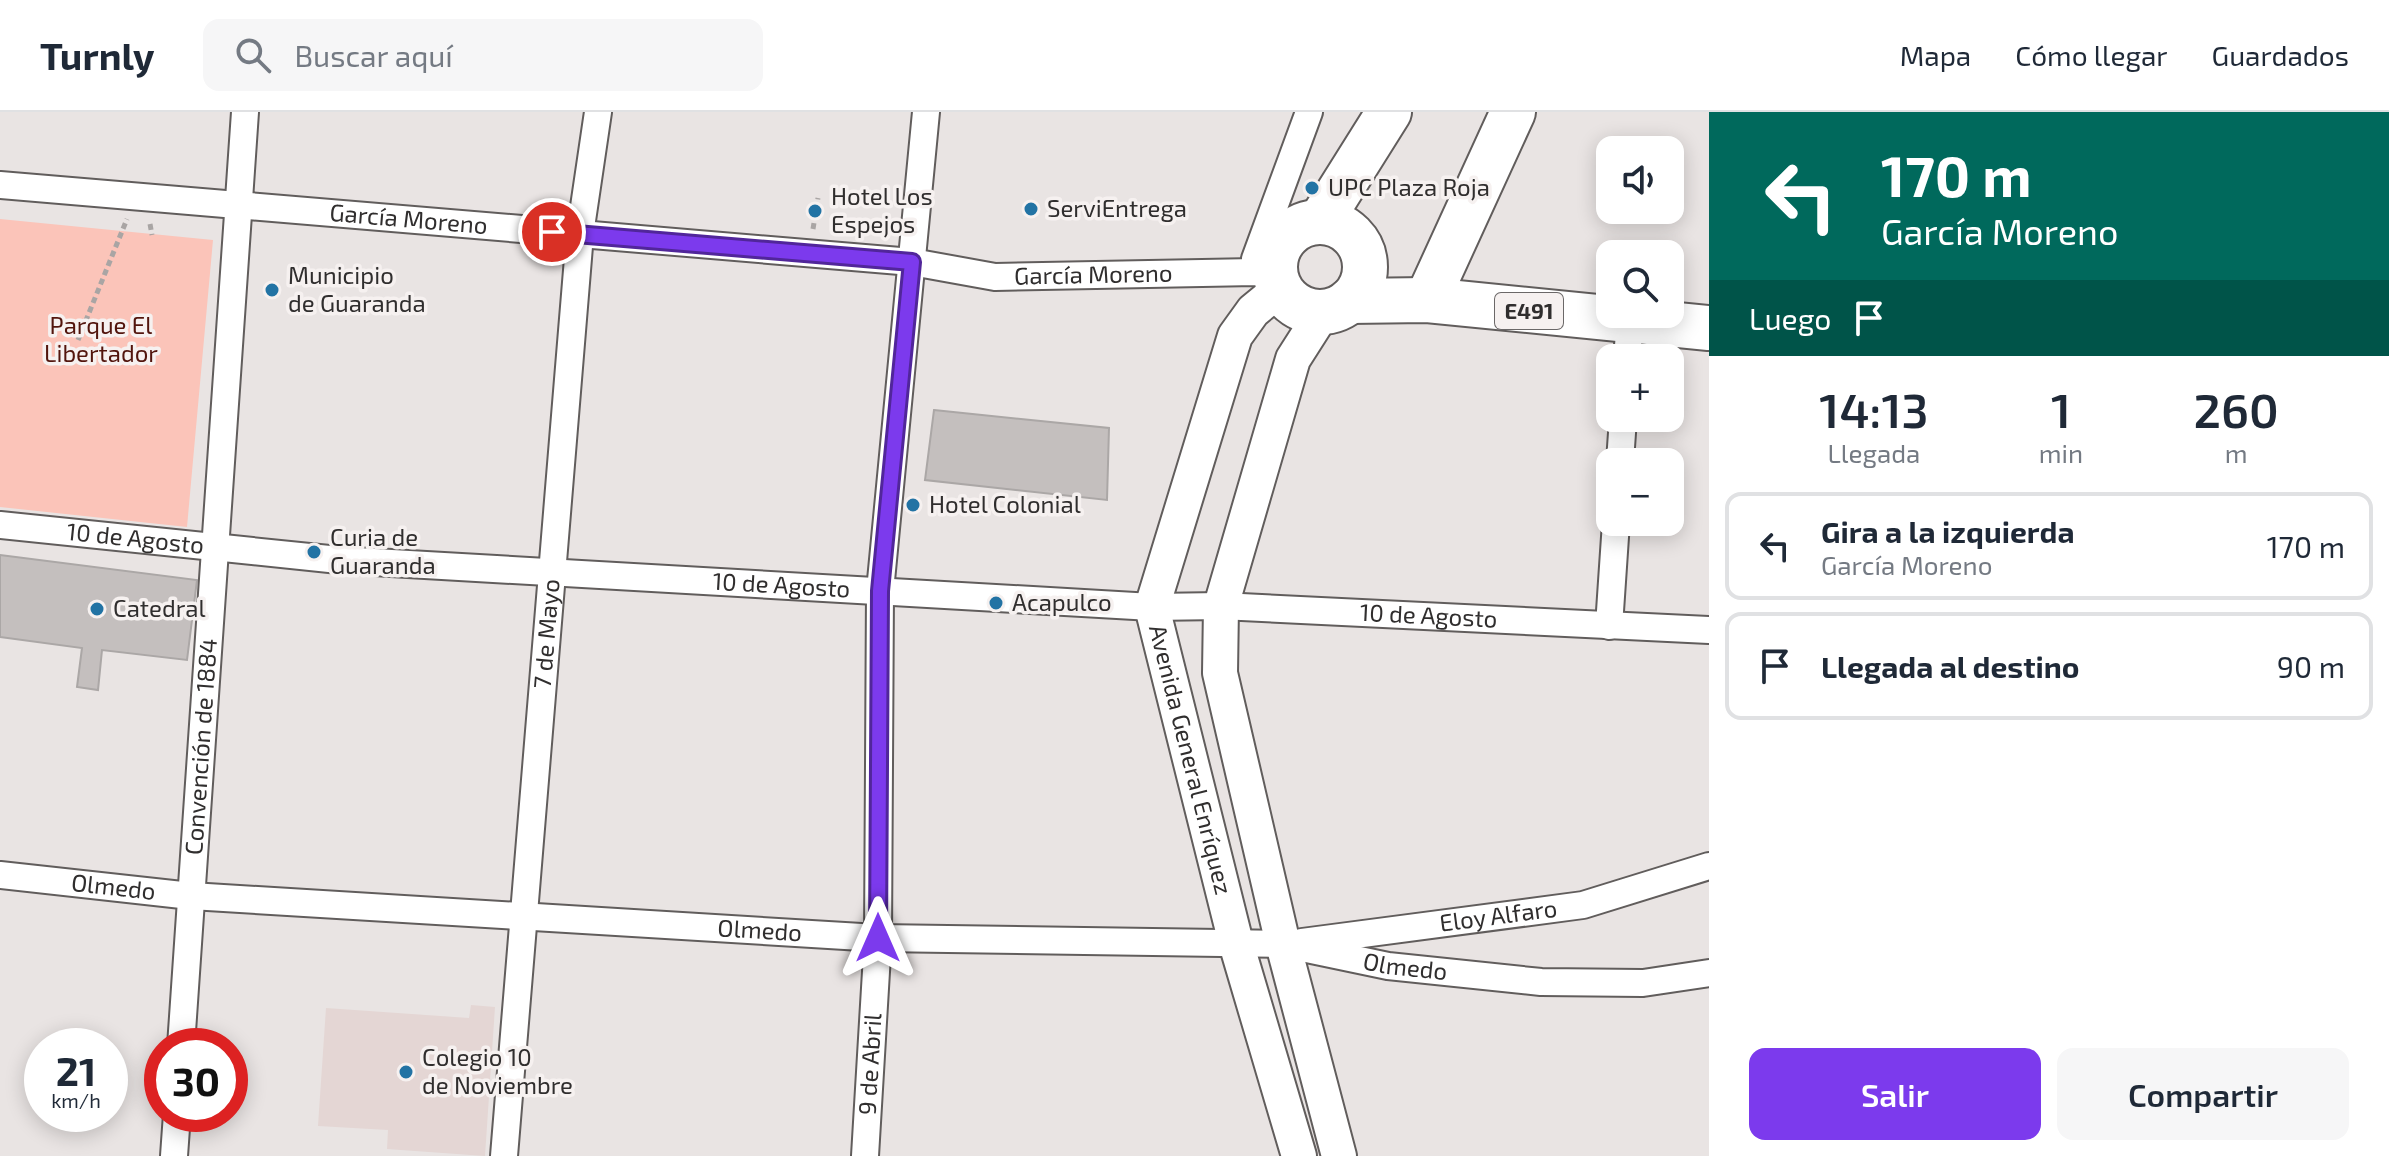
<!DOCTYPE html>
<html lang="es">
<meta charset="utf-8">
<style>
:root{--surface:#fff;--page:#f6f6f7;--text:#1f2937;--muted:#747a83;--line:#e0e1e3;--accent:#7c3aed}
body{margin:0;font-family:"Exo 2",sans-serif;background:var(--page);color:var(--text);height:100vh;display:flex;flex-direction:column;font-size:30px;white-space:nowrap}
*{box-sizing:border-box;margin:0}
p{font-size:26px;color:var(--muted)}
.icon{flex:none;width:44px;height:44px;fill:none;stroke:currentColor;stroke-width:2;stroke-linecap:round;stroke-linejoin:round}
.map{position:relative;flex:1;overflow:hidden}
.details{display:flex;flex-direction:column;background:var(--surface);width:680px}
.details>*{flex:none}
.hud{background:#00695c;color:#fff;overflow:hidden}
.controls{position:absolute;left:1596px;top:24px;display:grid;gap:16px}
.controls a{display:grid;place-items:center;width:88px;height:88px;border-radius:16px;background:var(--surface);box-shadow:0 4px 20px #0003;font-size:40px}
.speed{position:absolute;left:24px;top:916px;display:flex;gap:16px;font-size:40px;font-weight:700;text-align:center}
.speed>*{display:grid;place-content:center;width:104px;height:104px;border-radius:50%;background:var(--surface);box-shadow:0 4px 20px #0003;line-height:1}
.speed small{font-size:20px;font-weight:400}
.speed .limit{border:12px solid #d22;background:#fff;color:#111}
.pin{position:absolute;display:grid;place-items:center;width:68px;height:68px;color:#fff;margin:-34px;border:4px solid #fff;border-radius:50%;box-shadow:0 2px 8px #0007}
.me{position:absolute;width:88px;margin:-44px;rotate:0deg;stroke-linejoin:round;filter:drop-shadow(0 0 6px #0008)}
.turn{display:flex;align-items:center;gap:28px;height:168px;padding:0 40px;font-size:36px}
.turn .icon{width:104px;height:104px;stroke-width:2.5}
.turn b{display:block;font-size:56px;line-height:68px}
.then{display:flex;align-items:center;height:76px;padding:0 40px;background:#0003;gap:16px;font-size:30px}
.eta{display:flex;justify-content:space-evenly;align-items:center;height:136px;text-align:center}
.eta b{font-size:48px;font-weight:600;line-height:56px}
.button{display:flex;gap:16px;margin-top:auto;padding:16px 40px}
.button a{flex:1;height:92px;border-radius:16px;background:var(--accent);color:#fff;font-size:32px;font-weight:600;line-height:92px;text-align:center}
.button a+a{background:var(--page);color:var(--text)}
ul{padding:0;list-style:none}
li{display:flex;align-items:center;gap:24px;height:108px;margin:0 16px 12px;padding:0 24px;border:4px solid var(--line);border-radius:16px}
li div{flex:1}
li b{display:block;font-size:30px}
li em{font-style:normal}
header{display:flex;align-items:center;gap:48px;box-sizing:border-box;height:112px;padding:0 40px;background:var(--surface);border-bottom:2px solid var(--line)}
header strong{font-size:38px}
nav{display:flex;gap:44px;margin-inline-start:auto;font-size:28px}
.search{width:560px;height:72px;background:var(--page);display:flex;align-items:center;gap:20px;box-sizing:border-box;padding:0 28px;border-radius:16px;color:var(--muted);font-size:30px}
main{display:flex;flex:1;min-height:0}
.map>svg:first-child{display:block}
</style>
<header>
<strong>Turnly</strong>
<div class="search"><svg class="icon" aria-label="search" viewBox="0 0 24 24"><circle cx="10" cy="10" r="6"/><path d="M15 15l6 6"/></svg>Buscar aquí</div>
<nav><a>Mapa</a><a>Cómo llegar</a><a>Guardados</a></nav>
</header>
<main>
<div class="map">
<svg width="1709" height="1044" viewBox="0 0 1709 1044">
<rect width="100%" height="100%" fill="#e9e4e3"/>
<path fill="#e4d6d4" d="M471,893L495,895L485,1044L387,1037L388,1018L318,1014L326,896L469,906Z"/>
<path fill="#fbc4b9" d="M0,107L213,128L187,415L0,395Z"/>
<g fill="#c4bfbe" stroke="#aba7a6" stroke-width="2">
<path d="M934,298L1109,316L1107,388L925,368Z"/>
<path d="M0,443L197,468L187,548L102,538L98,578L77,575L82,536L0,525Z"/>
</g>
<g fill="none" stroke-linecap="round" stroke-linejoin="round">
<g stroke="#615d5c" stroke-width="30">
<g id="minor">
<path id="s1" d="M0,73L912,150L995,165L1255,160L1276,163"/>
<path d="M1255,147L1309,0"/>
<path d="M1627,246L1630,209"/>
<path d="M1620,350L1623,306"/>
<path id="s2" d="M0,413L339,448L1152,495L1221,494L1709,518"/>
<path d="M1609,514L1616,410"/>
<path id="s3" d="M0,763L191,784L878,826L1283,832L1388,854L1541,870L1643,871L1709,861"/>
<path id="s4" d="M1302,830L1583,793L1709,754"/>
<path id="s5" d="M181,934L245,0"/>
<path d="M174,1044L177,1002"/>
<path id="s6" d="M504,1044L580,122L598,0"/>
<path id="s7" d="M865,1044L878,826L880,479L926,0"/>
</g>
</g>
<g stroke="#615d5c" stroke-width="38">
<g id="tertiary">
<path id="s8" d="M1281,176L1253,199L1235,224L1152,495L1236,831L1299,1044"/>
<path d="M1323,200L1293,247L1221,494L1220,561L1283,832L1339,1044"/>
</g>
</g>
<g stroke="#615d5c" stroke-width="48">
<g id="trunk">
<path d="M1320,110L1389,0"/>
<circle cx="1320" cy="155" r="45"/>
<path d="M1427,188L1513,0"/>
<path d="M1349,189L1427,188L1709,216"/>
</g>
</g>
<g stroke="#a9a5a4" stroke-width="5" stroke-dasharray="6 4" stroke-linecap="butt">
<path d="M150,112L152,123"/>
<path d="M813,117L818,86"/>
<path d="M78,228L127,107"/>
</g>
<use href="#minor" stroke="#fff" stroke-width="26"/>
<use href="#tertiary" stroke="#fff" stroke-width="34"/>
<use href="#trunk" stroke="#fff" stroke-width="44"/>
</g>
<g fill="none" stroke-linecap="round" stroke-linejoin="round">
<g stroke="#51269a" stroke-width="20">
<path id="route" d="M552,120L912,150L880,479L878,826"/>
</g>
<use href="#route" stroke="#7c3aed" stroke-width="14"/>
</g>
<g fill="#2273a4" stroke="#f6f1f0" stroke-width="3">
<circle cx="1312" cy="76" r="8"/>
<circle cx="1031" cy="97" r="8"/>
<circle cx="815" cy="99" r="8"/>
<circle cx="272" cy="178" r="8"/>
<circle cx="913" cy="393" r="8"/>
<circle cx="314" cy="440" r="8"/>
<circle cx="996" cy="491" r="8"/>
<circle cx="97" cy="497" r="8"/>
<circle cx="406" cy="960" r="8"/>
</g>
<g text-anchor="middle" stroke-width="7" stroke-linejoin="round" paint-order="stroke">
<rect fill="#f6f1f0" stroke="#6b6868" stroke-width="2" x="1495" y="181" width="68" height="36" rx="6"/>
<g font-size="22" font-weight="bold" fill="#302e2e">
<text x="1529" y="207">E491</text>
</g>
<g font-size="24" fill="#302e2e" stroke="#f6f1f0" text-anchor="start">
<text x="1328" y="84">UPC Plaza Roja</text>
<text x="831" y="93">Hotel Los<tspan x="831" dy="28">Espejos</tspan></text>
<text x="1047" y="105">ServiEntrega</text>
<text x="288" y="172">Municipio<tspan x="288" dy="28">de Guaranda</tspan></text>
<text x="929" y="401">Hotel Colonial</text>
<text x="330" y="434">Curia de<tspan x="330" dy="28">Guaranda</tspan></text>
<text x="1012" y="499">Acapulco</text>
<text x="113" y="505">Catedral</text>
<text x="422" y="954">Colegio 10<tspan x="422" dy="28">de Noviembre</tspan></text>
</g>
<g font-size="24" fill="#302e2e" stroke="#f6f1f0">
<text dy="8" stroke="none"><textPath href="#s1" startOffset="410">García Moreno</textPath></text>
<text dy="8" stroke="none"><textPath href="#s1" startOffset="1098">García Moreno</textPath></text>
<text dy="8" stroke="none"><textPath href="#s2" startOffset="136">10 de Agosto</textPath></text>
<text dy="8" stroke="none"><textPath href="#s2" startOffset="784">10 de Agosto</textPath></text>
<text dy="8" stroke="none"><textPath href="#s2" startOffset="1432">10 de Agosto</textPath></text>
<text dy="8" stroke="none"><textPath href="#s6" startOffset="524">7 de Mayo</textPath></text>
<text dy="8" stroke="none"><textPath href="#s5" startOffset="300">Convención de 1884</textPath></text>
<text dy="8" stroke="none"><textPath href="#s8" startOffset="508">Avenida General Enríquez</textPath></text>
<text dy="8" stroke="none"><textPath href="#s3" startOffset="114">Olmedo</textPath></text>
<text dy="8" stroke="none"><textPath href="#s4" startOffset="198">Eloy Alfaro</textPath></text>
<text dy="8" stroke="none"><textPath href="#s3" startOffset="762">Olmedo</textPath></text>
<text dy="8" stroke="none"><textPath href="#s3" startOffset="1410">Olmedo</textPath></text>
<text dy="8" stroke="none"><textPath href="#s7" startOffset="92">9 de Abril</textPath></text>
</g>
<g font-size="24" fill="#52150d" stroke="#f6f1f0">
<text x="101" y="222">Parque El<tspan x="101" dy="28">Libertador</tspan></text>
</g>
</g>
</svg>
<div class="controls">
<a><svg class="icon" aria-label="sound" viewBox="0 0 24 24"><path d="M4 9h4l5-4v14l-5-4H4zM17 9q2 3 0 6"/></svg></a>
<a><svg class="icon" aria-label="search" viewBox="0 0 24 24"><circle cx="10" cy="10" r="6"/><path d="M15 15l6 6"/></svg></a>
<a>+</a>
<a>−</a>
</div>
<div class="speed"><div>21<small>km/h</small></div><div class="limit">30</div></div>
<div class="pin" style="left:552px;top:120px;background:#d93025"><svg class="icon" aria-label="arrive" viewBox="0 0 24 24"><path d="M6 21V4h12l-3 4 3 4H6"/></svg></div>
<svg class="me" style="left:878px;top:826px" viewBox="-20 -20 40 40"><path d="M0-17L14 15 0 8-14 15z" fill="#7c3aed" stroke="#fff" stroke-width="4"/></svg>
</div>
<section class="details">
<div class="hud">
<div class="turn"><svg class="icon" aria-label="left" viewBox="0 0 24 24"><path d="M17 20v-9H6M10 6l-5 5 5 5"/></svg><div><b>170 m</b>García Moreno</div></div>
<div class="then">Luego<svg class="icon" aria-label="arrive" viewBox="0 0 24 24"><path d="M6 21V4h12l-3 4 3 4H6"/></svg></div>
</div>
<div class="eta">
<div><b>14:13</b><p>Llegada</p></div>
<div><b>1</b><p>min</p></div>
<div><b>260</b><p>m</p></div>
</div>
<ul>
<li><svg class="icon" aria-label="left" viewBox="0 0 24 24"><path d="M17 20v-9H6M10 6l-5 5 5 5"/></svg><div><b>Gira a la izquierda</b><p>García Moreno</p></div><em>170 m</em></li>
<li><svg class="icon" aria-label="arrive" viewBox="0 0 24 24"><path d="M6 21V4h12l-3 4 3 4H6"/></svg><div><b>Llegada al destino</b></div><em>90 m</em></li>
</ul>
<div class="button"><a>Salir</a><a>Compartir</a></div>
</section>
</main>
